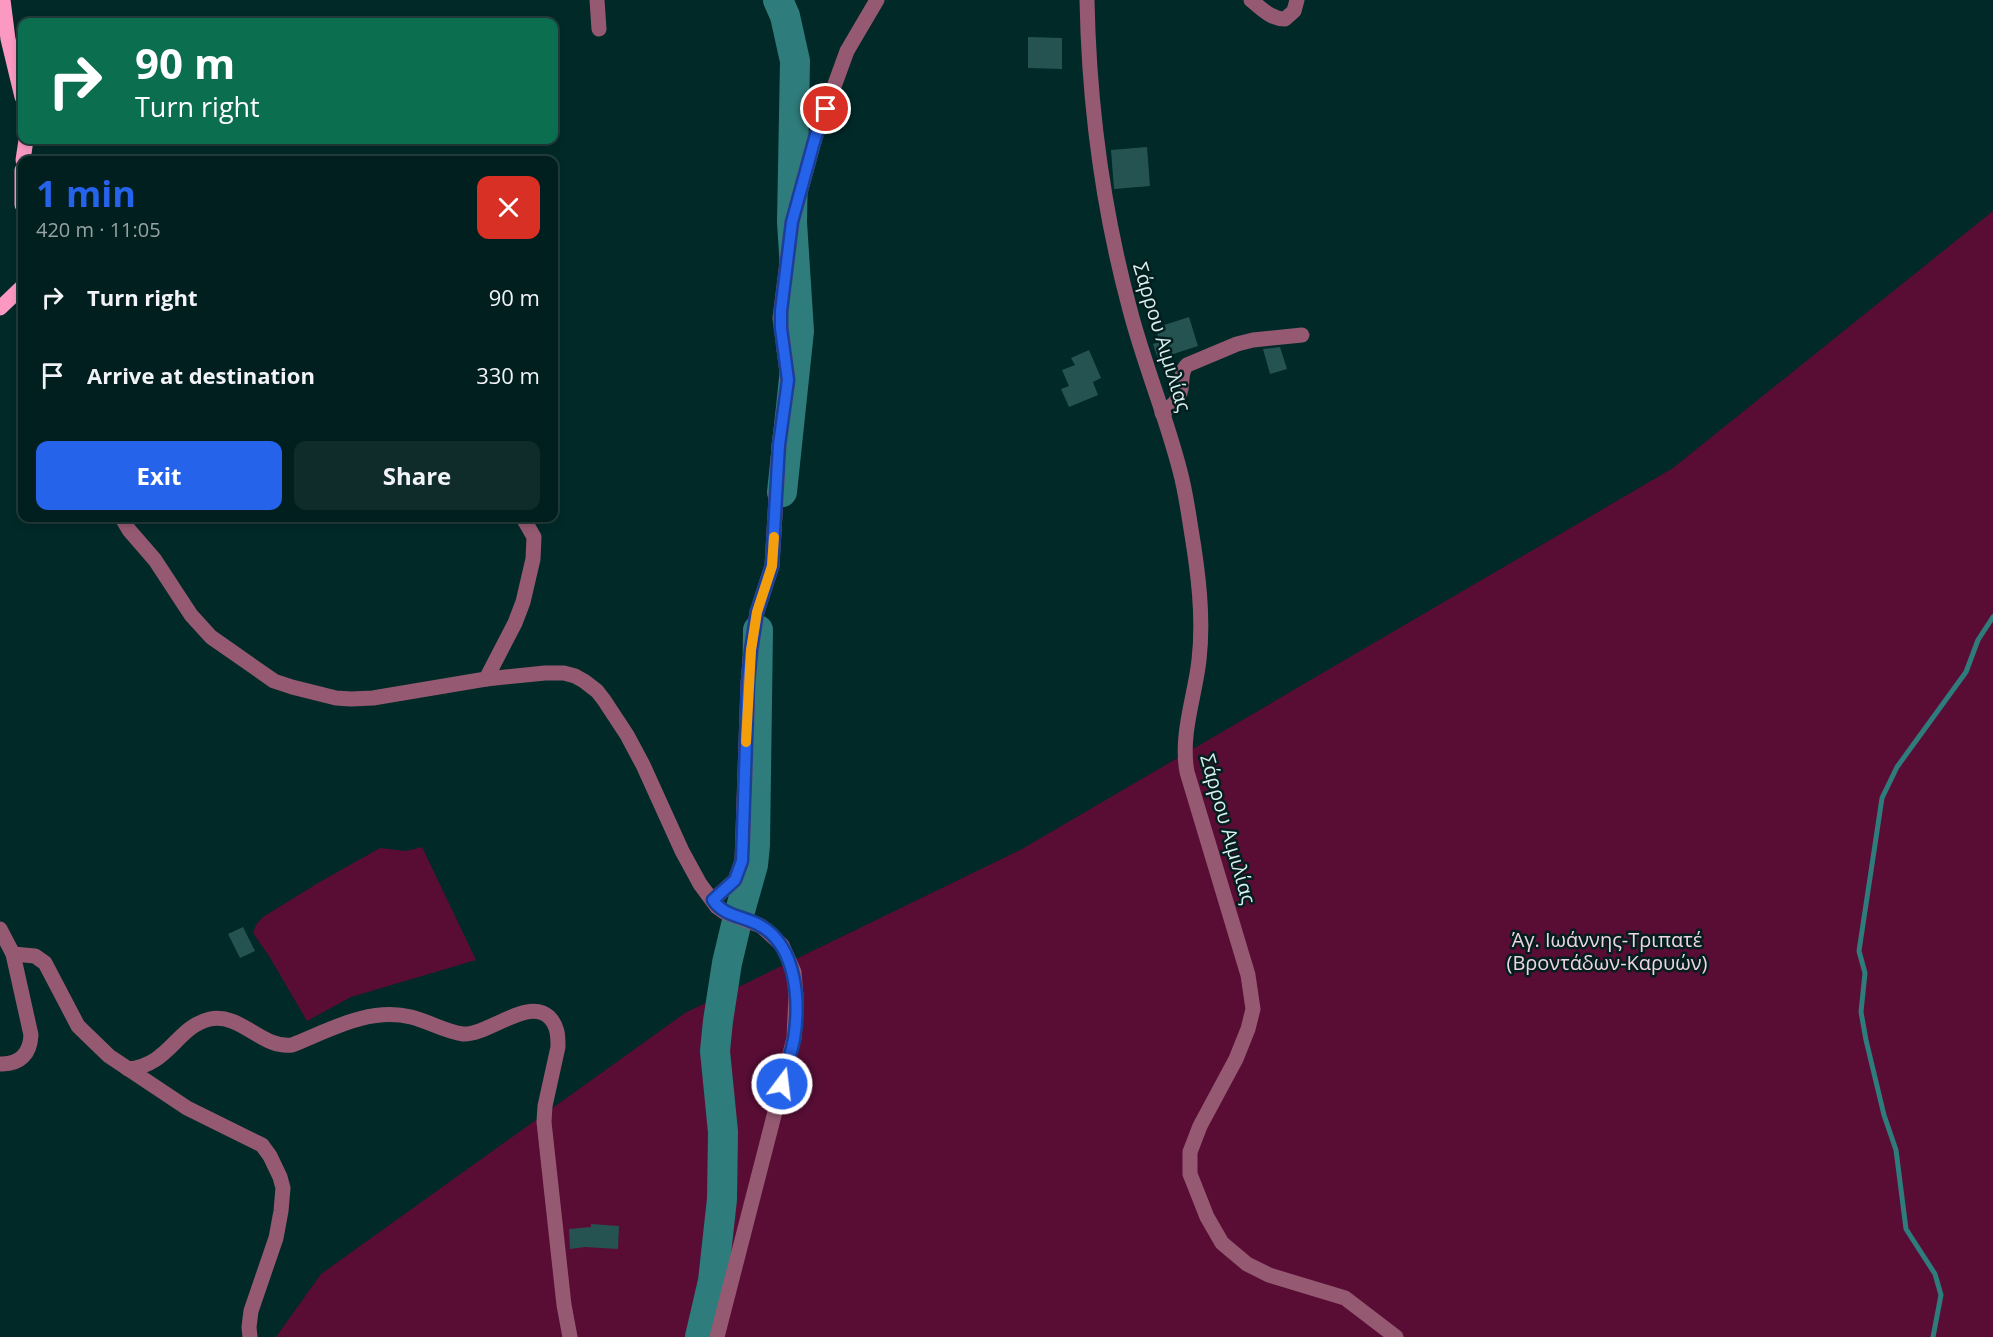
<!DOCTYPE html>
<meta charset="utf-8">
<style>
:root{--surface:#011f1e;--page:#0f2c2b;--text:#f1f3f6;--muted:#96a2a4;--line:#233d3c;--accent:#2563eb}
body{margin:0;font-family:"Open Sans",sans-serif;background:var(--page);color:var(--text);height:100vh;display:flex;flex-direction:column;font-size:22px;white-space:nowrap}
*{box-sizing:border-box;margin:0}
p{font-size:20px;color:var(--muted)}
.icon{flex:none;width:33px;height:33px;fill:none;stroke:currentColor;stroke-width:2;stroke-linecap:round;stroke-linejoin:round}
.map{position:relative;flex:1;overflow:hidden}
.side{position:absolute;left:18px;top:156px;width:540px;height:366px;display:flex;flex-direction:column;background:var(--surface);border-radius:12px;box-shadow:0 3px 9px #0003,0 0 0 2px var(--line)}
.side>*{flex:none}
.banner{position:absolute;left:18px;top:18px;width:540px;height:126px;border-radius:12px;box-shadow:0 3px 9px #0003,0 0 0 2px var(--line);background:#0b6e4f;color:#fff;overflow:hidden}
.pin{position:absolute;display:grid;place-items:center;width:51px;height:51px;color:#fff;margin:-26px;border:3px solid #fff;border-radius:50%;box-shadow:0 2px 6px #0007}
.me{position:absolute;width:66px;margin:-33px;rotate:15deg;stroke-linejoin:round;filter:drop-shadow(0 0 4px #0008)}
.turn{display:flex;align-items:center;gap:21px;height:126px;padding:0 18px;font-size:27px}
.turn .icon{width:78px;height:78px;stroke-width:2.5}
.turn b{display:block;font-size:42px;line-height:51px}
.round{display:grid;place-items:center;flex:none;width:63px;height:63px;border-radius:12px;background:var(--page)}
.head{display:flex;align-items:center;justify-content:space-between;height:102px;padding:0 18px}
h1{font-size:36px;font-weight:700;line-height:45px;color:var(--accent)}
.cta{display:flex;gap:12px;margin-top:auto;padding:12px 18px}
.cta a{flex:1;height:69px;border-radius:12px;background:var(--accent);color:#fff;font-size:24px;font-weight:700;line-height:69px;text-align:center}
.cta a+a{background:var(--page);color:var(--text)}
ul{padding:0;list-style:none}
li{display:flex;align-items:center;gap:18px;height:78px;padding:0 18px}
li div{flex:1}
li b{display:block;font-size:22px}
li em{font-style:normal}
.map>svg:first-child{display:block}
</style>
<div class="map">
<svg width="1993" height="1337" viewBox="0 0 1993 1337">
<rect width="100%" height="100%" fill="#012928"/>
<g fill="#590d35">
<path d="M1993,211V1337H276L321,1274L685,1013L1022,849L1673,468Z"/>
<path d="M422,847L476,960L351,997L307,1021L269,956L253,933L256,925L263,917L318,883L380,848L406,851Z"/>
</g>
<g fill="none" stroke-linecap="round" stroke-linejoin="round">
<path stroke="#2e7c7b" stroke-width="5" d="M1933,1337L1941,1295L1935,1274L1906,1229L1896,1150L1884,1115L1866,1040L1861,1012L1865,973L1859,951L1882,798L1897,767L1966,672L1978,640L1993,617"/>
<g stroke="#2e7c7b" stroke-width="30">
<path d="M778,0L785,16L795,61L792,222L799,331L782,492"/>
<path d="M700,1337L713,1281L722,1199L723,1132L715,1051L718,1021L727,963L736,925L753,865L755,845L758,630"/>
</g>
</g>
<g fill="#255352">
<path d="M1028,37L1062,38V69L1028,68Z"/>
<path d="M1147,147L1150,186L1114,189L1111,150Z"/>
<path d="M1189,317L1198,346L1158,359L1153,344L1160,342L1155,328Z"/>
<path d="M1280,347L1287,369L1270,374L1263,349Z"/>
<path d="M1089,350L1101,378L1093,382L1098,395L1069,407L1061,389L1069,386L1062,370L1075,365L1071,358Z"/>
<path d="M243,927L255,951L240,958L228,934Z"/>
<path d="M591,1224L619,1226L618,1249L585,1247L570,1249L569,1229L591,1227Z"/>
</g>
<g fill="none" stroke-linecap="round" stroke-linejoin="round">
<g stroke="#955a72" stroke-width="15">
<path d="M597,0L599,29"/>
<path d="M1087,0C1089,104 1103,210 1130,310C1144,364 1166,416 1180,471C1185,489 1188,510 1191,529C1198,571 1204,617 1199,660C1195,697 1180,734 1187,772L1248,975L1253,1009L1248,1029L1236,1059L1200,1126L1190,1152V1174L1207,1217L1222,1243L1247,1264L1269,1275L1345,1298L1396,1337"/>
<path d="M1251,0C1262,9 1271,19 1285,19L1294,11L1297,0"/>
<path d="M1162,413C1171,407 1179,401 1181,389C1183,380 1180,372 1187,365L1237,344L1253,340L1302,335"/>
<path d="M122,518L129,530L155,560L191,615L211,637L274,681L292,687L336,698L351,699L373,698L486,679L545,673H564L575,676L584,681L597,691L604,700L627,735L643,765L682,851L700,884L717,907L724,912L761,926L782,945L794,972L796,996L794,1038L717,1337"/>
<path d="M486,679L515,623L523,602L533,559L534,537L523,518"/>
<path d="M713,900L735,880L742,861L748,683L751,650L757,612L772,566L779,445L788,380L780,318L792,222L815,138L839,73L847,51L877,0"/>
<path d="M0,929L13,954L31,1035C30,1054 20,1065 0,1064"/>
<path d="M13,954L35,956L45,963L78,1026L109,1056L187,1108L262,1145L270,1156L280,1177L283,1188L281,1211L276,1238L251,1311L249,1327L250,1337"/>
<path d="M128,1069C170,1065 176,1027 210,1019C241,1013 262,1049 292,1045C330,1030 369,1007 411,1017C428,1021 446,1032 463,1034C489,1035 528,997 549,1017C558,1026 558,1036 558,1047L545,1106L544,1122L564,1305L570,1337"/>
</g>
<g stroke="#fb99c2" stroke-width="15">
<path d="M3,0L8,39L22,97"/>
<path d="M23,160L26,140"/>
<path d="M22,170V205"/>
<path d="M0,308L22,287"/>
</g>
</g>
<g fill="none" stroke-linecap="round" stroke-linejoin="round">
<g stroke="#184099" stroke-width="15">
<path id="route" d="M782,1084C786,1069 791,1054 794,1039C800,1002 797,947 761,926C745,916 724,917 713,900L735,880L742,861L748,683L751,650L757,612L772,566L779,445L788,380L781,328V311L792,222L815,138L826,109"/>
</g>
<use href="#route" stroke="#2563eb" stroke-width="10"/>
<path stroke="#f59e0b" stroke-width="10" d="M746,742L751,650L757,612L772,566L774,537"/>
</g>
<g text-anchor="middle" stroke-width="5" stroke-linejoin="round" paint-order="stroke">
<g font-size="20" fill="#daeeed" stroke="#021e1e">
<text transform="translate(1162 337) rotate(73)" y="7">Σάρρου Αιμιλίας</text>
<text transform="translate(1228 829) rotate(74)" y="7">Σάρρου Αιμιλίας</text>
</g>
<g font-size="20" fill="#efd5de" stroke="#021e1e">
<text x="1607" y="947">Άγ. Ιωάννης-Τριπατέ<tspan x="1607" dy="23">(Βροντάδων-Καρυών)</tspan></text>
</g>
</g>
</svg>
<div class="pin" style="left:826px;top:109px;background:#d93025"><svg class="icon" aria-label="arrive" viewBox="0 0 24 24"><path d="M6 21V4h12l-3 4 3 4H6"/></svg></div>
<svg class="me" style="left:782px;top:1084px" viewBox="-20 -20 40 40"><circle r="17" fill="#2563eb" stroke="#fff" stroke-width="3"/><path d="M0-11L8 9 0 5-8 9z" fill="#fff"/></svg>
<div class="banner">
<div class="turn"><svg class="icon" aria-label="right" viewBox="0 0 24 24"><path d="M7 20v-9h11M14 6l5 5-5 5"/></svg><div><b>90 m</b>Turn right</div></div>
</div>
<section class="side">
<div class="head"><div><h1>1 min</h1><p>420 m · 11:05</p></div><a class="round" style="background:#d93025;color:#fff"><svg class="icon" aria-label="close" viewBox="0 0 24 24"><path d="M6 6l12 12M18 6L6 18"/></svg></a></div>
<ul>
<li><svg class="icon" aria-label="right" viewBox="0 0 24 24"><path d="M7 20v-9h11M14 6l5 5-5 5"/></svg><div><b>Turn right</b></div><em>90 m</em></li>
<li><svg class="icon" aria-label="arrive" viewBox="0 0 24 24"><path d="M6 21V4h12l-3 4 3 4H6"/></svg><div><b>Arrive at destination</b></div><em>330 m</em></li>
</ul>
<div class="cta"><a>Exit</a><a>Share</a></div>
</section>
</div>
